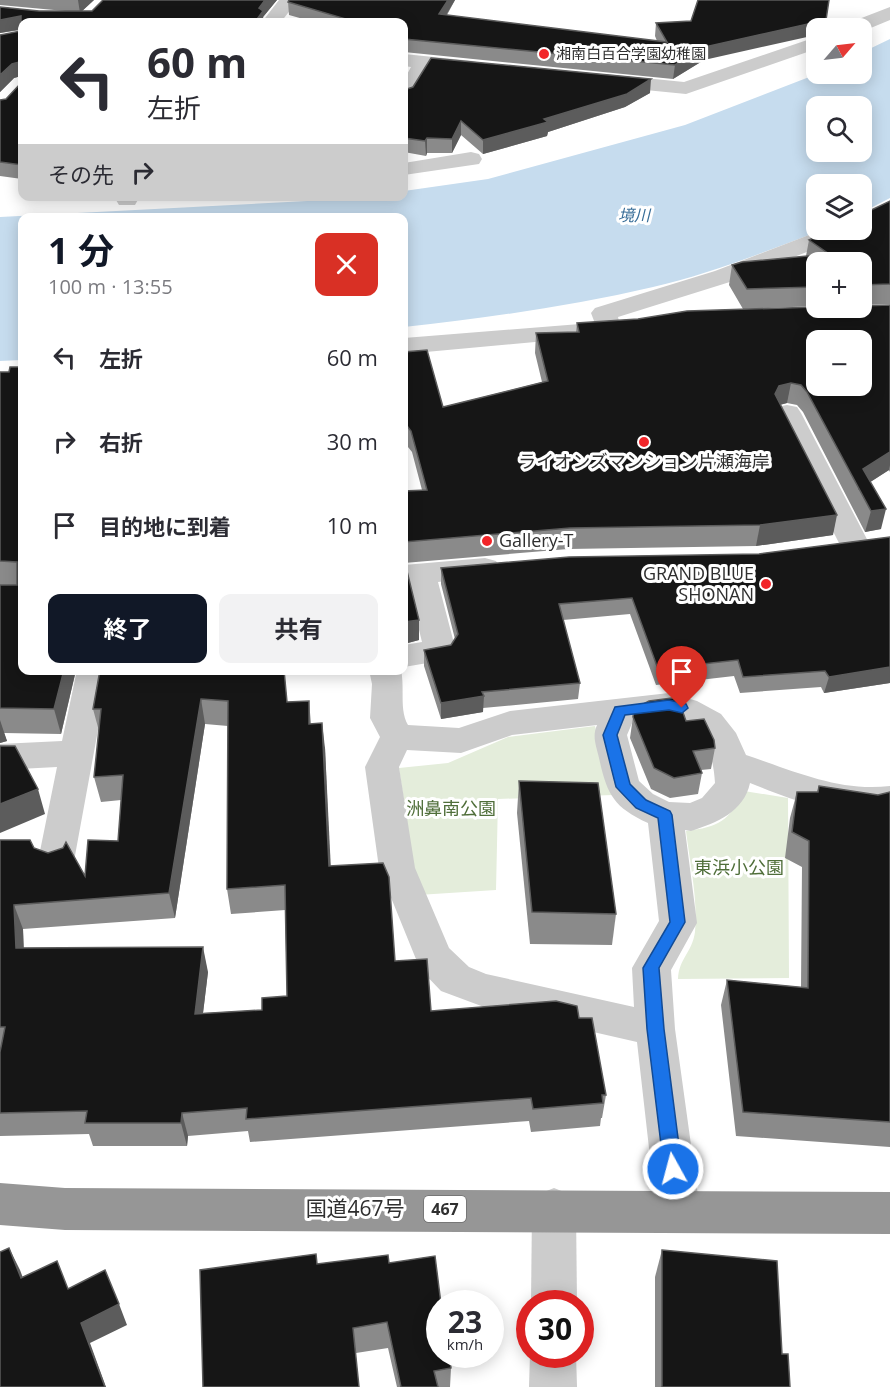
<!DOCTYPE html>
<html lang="ja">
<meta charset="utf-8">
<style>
:root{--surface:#fff;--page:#f2f2f3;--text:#2b2b33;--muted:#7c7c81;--accent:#111827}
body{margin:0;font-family:"Open Sans","Noto Sans JP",sans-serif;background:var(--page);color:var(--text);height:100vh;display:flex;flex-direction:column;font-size:22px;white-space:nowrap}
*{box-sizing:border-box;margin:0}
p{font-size:20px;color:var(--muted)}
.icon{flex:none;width:33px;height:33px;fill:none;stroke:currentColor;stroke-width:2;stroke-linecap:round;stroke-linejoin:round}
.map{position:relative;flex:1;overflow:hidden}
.panel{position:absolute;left:18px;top:213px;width:390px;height:462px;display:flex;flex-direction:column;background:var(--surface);border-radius:12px;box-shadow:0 3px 15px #0003}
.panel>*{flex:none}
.hud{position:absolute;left:18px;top:18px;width:390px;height:183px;border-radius:12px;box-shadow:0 3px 15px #0003;background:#fff;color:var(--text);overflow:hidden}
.needle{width:39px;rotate:62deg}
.tools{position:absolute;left:806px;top:18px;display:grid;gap:12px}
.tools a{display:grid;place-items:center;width:66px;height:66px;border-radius:12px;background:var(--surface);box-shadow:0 3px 15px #0003;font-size:30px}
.speed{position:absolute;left:426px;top:1290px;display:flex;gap:12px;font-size:30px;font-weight:700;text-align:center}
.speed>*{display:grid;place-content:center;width:78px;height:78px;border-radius:50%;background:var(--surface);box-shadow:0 3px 15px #0003;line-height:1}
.speed small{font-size:15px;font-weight:400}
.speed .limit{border:9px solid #d22;background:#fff;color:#111}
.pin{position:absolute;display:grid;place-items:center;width:51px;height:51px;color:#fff;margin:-62px -26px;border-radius:50% 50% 50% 0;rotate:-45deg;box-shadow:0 0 6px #0007}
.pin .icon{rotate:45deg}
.me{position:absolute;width:66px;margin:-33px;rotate:353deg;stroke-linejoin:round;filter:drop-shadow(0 0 4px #0008)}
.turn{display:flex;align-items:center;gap:21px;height:126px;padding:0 30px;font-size:27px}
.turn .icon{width:78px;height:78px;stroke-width:2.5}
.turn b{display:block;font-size:42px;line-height:51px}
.then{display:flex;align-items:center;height:57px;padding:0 30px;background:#0003;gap:12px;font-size:22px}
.round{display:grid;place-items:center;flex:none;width:63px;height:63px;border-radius:12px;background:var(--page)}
.overview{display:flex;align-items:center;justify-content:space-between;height:102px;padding:0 30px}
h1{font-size:36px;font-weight:700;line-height:45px;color:var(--accent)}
.action{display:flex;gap:12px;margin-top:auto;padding:12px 30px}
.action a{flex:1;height:69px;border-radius:12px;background:var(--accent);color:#fff;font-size:24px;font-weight:700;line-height:69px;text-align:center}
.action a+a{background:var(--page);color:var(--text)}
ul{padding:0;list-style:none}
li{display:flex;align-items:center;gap:18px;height:84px;padding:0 30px}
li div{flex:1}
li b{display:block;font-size:22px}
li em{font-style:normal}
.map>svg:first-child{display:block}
</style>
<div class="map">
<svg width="890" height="1387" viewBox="0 0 890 1387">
<rect width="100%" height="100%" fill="#fff"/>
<g fill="#e4eddb">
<path d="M595,726L613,795L498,799L496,890L418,895L399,768L448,763L508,737Z"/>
<path d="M744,791L788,798L789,978L678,979C679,958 692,953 695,932C698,899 690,864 686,831C719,827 729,821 744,791Z"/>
</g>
<path fill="#c6dcee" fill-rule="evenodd" d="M890,39V198L861,213V184H816V230H822C767,251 710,274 653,287C571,306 487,318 404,327V218H22V360L0,361V217L404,196V191L488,179L685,125L817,74H861V53ZM816,106H861V152H816Z"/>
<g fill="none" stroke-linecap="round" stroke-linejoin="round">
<g fill="#ccc" fill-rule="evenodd">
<path d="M279,0H298L281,22H262Z"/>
<path d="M890,7V20L861,32V28H843L846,24Z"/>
<path d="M816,37V49L686,94L605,86L598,84L595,80L598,76L605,74L684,82Z"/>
<path d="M404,54L473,61L480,63L483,67L480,71L473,73L430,69L411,100L404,102V80L411,67L404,66Z"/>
<path d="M471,152L479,154L482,159L479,164L404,175V163Z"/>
<path d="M117,196H140L135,205H119L116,200Z"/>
<path d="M822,230H854L850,235L733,281L618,317L621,329L617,334L608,337L599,334L591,313L595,308L715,271Z"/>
<path d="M580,324L589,327L593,332L589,337L404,354V338Z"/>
<path d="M787,405L797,407L801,413L870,545L866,552L855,555L844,552L840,545L773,413L777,407Z"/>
<path d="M485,558L496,561L500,568L496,575L438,582L456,651L451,659L404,667V645L422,642L408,585H404V565Z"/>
<path d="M77,670H109L74,861L69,871L56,876L43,871L38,861L57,767L0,770V744L62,741Z"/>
<path d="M369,670H401C405,688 399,710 408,725L459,728L510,711L669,693L697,701L721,714L736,733L746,755C794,771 839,792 890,786V814C841,819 795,801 750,783C744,812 716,823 691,831L685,830L697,923L671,970L675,1029L700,1210L694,1225L678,1231L662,1225L656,1210L637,1042L484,1007L441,991L420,969L379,868L365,767L380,737L370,718L372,684ZM669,717C703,727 713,750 715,783L702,798L690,803L669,802L653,794L639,781L627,735L633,721ZM597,725C592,737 596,745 599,758C607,794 613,807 648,823L659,921L632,968L634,1007L486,974L469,967L449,948L415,868L399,767L407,750L461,753L512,735Z"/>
<path d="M554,1188L569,1194L576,1209L577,1304H531L532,1209L539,1194Z"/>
<path d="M530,1354H576L577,1387H529Z"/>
</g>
<path fill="#969696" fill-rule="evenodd" d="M0,1183L65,1188L890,1192V1234L65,1230L0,1225Z"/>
</g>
<g fill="#8a8a8a" fill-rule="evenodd">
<path d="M0,0H94L82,11H92L103,0H277L263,17L264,22H22V179L0,176V100L6,99L21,83V76L14,78L0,92V35L21,31V30L0,33V7L39,11H65L0,5V6Z"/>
<path d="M289,0H455L447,15L657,41L655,36L656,23L704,60L673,79L404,52V22H314L289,15L288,2Z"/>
<path d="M404,90L650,93L625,107L548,132L547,136L483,154L461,135L452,153H427L426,156L404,152Z"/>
<path d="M890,201V304L861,305V262H816V306L743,309L729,285L732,265L806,256L809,240Z"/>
<path d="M890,305V472L889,470L870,482L881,529L865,532L803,412L797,405L787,403L780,405L833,535L756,546L568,549L404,563V566L419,620V640L404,644V491L422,490L412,452L404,442V352L443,407L542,382L535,353L536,333L576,332L577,323Z"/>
<path d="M0,372H9L22,670H76L61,734L4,733L7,741L0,743Z"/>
<path d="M890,537V683L824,693L821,687L740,693L734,676L656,685L630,614L563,620L580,683L578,699L483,708V712L441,719L424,666V650L451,645L455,639L441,584V568L759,554Z"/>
<path d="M100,670H284L287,702L309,701L311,724L325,748L330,866L395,961L431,1011L579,1018L606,1095L602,1118H601L600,1126L531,1132L529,1121L250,1142L248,1131L188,1136L187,1146H93L89,1134L0,1136V840L34,848L85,876L118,841L121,800L101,802L94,777L99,731L93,709ZM205,724L228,726L227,889L231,914L285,910L287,996L262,1010L203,1013L208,972L24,948L23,929L175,918Z"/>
<path d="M633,717L686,721L715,748L711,769L701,770L702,773L698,794L670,798L651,789L630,738Z"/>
<path d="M519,781L616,914L612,945L530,944L517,813Z"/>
<path d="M819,786L878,795L890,792V1147L736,1136L721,1005L727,980L801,987L802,867L785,858L790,818L797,792H817Z"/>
<path d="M662,1250L790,1387H655V1277Z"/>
<path d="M389,1263L451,1368L450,1387H397L388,1348L356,1353L317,1264Z"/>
</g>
<g fill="#5c5c5c">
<path d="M78,0H94L80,13Z"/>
<path d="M265,0H277L263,17L264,22H255L259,8Z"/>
<path d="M448,0H455L439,27V14Z"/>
<path d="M21,16L22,29L0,33V20Z"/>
<path d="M826,20L825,28H816V35L704,60L673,79L675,65L705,47Z"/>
<path d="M407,55V69L404,77V62Z"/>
<path d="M19,62L21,76L14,78L0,92V75L12,64Z"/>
<path d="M651,79L650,93L625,107L548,132L547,136L483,154V140L544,119Z"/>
<path d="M461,121V135L452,153V139Z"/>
<path d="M427,138V153L426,156L425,141Z"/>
<path d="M791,383L787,403L775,406V394L779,386Z"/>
<path d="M890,452V465L889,470L858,490L863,469Z"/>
<path d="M886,509L881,529L865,532L871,511Z"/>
<path d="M837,515L833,535L756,546L760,525Z"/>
<path d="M419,620V640L404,644V622Z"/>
<path d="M890,667V683L824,693L829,677Z"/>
<path d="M64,670H76L61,734L54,709Z"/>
<path d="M484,696L483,712L441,719V703Z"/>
<path d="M201,699L205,724L175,918L169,893Z"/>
<path d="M0,720L7,741L0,743Z"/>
<path d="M322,723L325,748L332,891L329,866Z"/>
<path d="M38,789L45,814L0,833V804Z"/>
<path d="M14,905L23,929L24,972L16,948Z"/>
<path d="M203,947L208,972L200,1038L195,1014Z"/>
<path d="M182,1113L188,1136L187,1146L181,1123Z"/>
<path d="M9,1248L20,1270L31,1299L21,1278Z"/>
<path d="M119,1304L127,1325L90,1343L106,1387H105L81,1323Z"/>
</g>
<g fill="#161616" stroke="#5c5c5c" stroke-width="1.5" fill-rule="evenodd">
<path d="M103,0H265L259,8L263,11L255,22H22V165L0,162V100L6,99L21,83L22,64L19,62L12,64L0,75V35L21,31V16L0,20V7L39,11H92Z"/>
<path d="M289,0H448L439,14L667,42L656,23L691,21L698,0H829L826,20L705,47L675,65L404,39V22H343L346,19L288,2Z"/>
<path d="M404,53L407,55L404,62Z"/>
<path d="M431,58L651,79L627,94L544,119L548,122L483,140L461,121L452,139L427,138L425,141L404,138V90L413,87Z"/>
<path d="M890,201V284L861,285V262H816V287L747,289L732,265L742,262L829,254L809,240L831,230H861V215Z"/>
<path d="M890,305V452L863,469L886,509L871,511L807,392L801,385L791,383L779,386L775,394L837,515L760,525L570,528L404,542V491L427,490L411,431L404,422V352L427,350L443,407L548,381L536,333L579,332L577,323L638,319L687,311L816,307L861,308V306ZM816,340H861V386H816Z"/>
<path d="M10,367H22V670H64L54,709L0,708V585H17V562L0,561V372H9Z"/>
<path d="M890,537V667L829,677L825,671L743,677L738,660L658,669L632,598L559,604L580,683L482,692L484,696L441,703L424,650L451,645L458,634L441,568L569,557L759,554Z"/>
<path d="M404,566L406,567L419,620L404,622Z"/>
<path d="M100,670H284L287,702L309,701V724L322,723L329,866L383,863L389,877L395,961L427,959L431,1011L556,1001L577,1006L579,1018H592L606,1095H602L603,1103L533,1109L531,1098L246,1119L247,1108L182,1113L181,1123H85L87,1111L0,1113V1052L5,1027H0V840H30L34,848L48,853L63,848L66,842L85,876L88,840L118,841L123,775L94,777L101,709H93ZM201,699L228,701L227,889L285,885L287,996L262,998V1010L195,1014L203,947L16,948L14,905L169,893Z"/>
<path d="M672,698L679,701L686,721L704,719L714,740L715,748L693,751L702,773L674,778L654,768L633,717L634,709L649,701Z"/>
<path d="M0,746H15L38,789L0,804Z"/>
<path d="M519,781L598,783L616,914L532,912Z"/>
<path d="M819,786L878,795L890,792V1122L743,1112L727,980L808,988L809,841L792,832L797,792H818Z"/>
<path d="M9,1248L21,1278L57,1261L68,1289L105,1270L119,1304L81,1323L105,1387H0V1252Z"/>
<path d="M662,1250L777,1261L782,1354H788L790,1387H662Z"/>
<path d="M316,1254L317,1264L388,1255L389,1263L435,1256L441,1304H440V1354H449L451,1368L434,1371L438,1387H401L387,1322L353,1328L359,1387H203L200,1270Z"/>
</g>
<path fill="#1a73e8" stroke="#114b97" stroke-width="1.5" d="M669,700L686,704L688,708L682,713L669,710L625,715L617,735L630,784L646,800L670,811L672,815L685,922L659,968L664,1029L682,1169L680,1175L673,1177L667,1175L664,1169L647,1029L643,968L670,922L658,818L636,808L616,787L603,735L615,707Z"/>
<g fill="#f22529" stroke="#fff" stroke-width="2">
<circle cx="544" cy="54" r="6"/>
<circle cx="644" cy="442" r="6"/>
<circle cx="487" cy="541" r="6"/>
<circle cx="766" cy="584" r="6"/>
</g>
<g text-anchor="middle" stroke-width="6" stroke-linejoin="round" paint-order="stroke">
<g font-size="15" fill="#2f2f2f" stroke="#fff" text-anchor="start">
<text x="556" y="59">湘南白百合学園幼稚園</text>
</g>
<g font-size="16" font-style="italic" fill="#366c97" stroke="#fff">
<text x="634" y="221">境川</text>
</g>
<rect fill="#fff" stroke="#6d6d6d" stroke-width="1.5" x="424" y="1196" width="42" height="26" rx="4.5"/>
<g font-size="16" font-weight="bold" fill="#2f2f2f">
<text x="445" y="1215">467</text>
</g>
<g font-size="18" fill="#2f2f2f" stroke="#fff">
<text x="644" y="468">ライオンズマンション片瀬海岸</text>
<text x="499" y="547" text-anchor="start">Gallery-T</text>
<text x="754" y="580" text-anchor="end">GRAND BLUE<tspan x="754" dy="21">SHONAN</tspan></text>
</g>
<g font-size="18" fill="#4f6e39" stroke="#fff">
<text x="451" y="815">洲鼻南公園</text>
<text x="739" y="874">東浜小公園</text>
</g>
<g font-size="21" fill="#2f2f2f" stroke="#fff">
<text x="355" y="1216">国道467号</text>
</g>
</g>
</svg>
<div class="tools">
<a><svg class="needle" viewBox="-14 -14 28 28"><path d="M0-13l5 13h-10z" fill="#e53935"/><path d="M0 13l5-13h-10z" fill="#7c7c81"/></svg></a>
<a><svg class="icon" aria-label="search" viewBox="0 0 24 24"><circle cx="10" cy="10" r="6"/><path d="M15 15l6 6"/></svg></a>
<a><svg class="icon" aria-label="layers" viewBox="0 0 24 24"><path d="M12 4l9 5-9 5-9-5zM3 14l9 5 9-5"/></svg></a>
<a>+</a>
<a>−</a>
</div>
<div class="speed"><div>23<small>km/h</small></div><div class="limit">30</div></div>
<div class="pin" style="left:682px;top:708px;background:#d93025"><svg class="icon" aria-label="arrive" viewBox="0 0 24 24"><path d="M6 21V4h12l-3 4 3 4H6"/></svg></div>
<svg class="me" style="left:673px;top:1169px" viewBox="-20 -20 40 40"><circle r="17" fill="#1a73e8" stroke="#fff" stroke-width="3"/><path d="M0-11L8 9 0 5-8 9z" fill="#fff"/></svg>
<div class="hud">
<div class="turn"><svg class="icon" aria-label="left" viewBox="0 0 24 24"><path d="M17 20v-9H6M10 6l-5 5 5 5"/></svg><div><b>60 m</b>左折</div></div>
<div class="then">その先<svg class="icon" aria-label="right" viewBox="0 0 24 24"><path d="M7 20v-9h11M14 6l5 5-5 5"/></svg></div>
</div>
<section class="panel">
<div class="overview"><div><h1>1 分</h1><p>100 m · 13:55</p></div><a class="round" style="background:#d93025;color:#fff"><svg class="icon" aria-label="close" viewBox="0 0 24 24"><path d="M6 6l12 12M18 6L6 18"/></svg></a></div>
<ul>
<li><svg class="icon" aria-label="left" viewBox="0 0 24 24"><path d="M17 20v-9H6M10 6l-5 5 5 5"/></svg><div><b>左折</b></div><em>60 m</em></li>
<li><svg class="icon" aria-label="right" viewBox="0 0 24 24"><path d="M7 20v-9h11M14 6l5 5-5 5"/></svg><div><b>右折</b></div><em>30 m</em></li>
<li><svg class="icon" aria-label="arrive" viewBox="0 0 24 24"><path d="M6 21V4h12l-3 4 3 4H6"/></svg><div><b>目的地に到着</b></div><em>10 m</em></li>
</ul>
<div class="action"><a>終了</a><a>共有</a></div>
</section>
</div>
